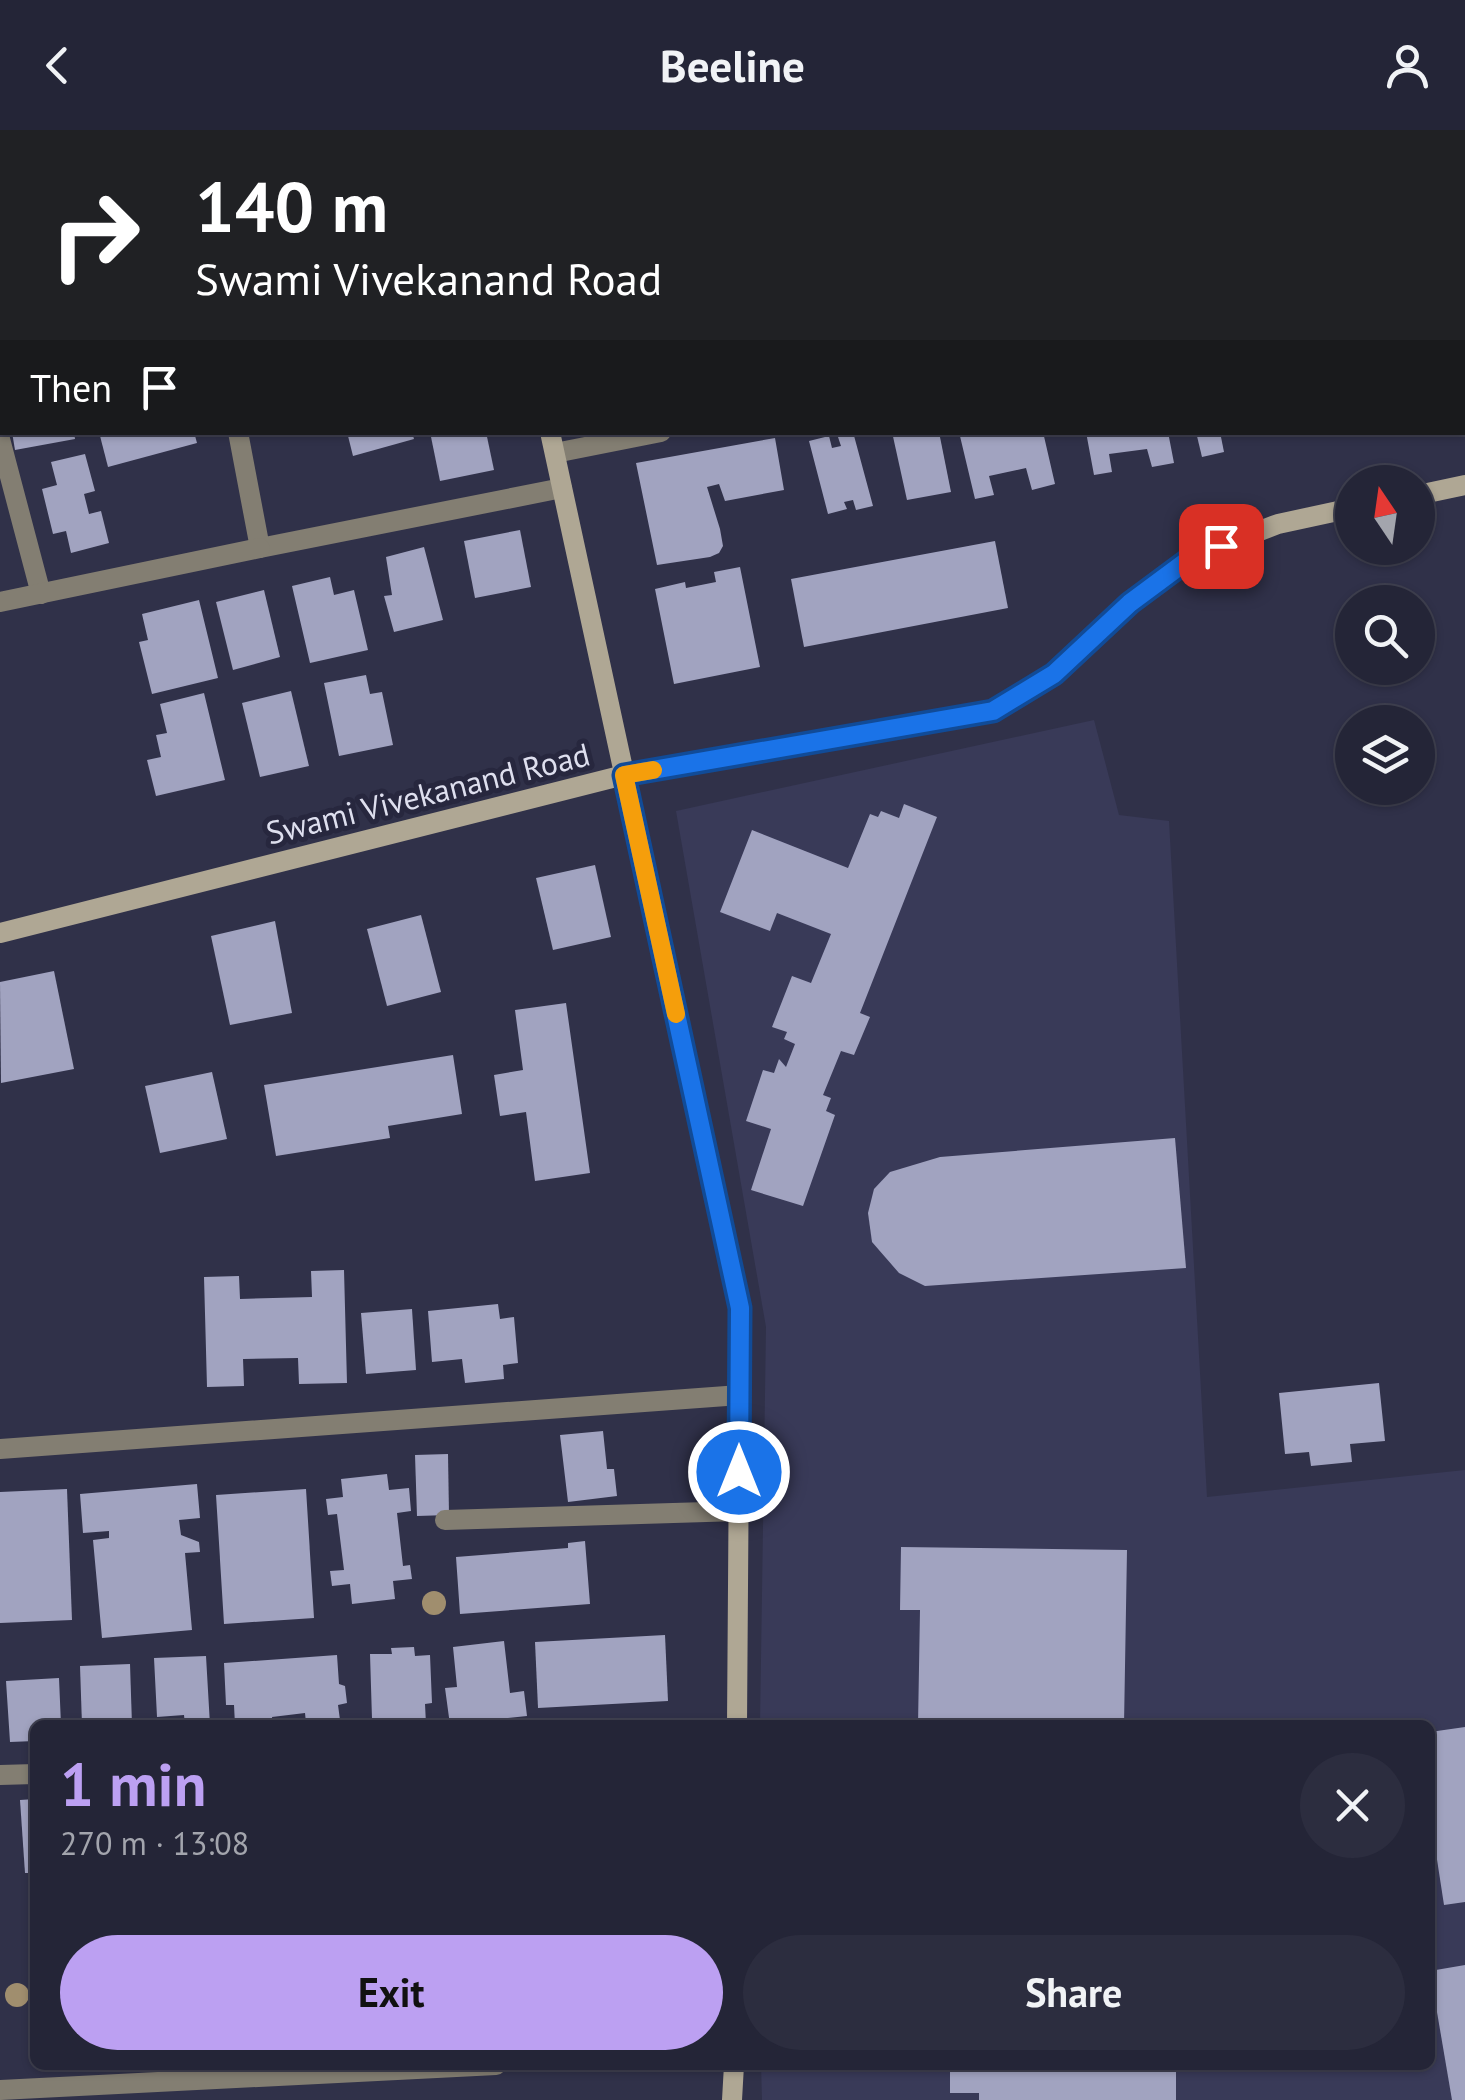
<!DOCTYPE html>
<meta charset="utf-8">
<style>
:root{--surface:#242537;--page:#2c2d3f;--text:#f1f3f6;--muted:#a3a5ad;--line:#414252;--accent:#bca0f2}
body{margin:0;font-family:"PT Sans",sans-serif;background:var(--page);color:var(--text);height:100vh;display:flex;flex-direction:column;font-size:38px;white-space:nowrap}
*{box-sizing:border-box;margin:0}
p{font-size:32px;color:var(--muted)}
.icon{flex:none;width:55px;height:55px;fill:none;stroke:currentColor;stroke-width:2;stroke-linecap:round;stroke-linejoin:round}
.map{position:relative;flex:1;overflow:hidden}
.details{position:absolute;left:30px;top:1590px;width:1405px;height:350px;display:flex;flex-direction:column;background:var(--surface);border-radius:15px;box-shadow:0 2px 8px #0004,0 0 0 2px var(--line)}
.details>*{flex:none}
.guide{position:absolute;left:0px;top:0px;width:1465px;height:305px;box-shadow:0 2px 8px #0004,0 0 0 2px var(--line);background:#202124;color:#fff;overflow:hidden}
.needle{width:65px;rotate:347deg}
.controls{position:absolute;left:1335px;top:335px;display:grid;gap:20px}
.controls a{display:grid;place-items:center;width:100px;height:100px;border-radius:50%;background:var(--surface);box-shadow:0 2px 8px #0004,0 0 0 2px var(--line);font-size:50px}
.pin{position:absolute;display:grid;place-items:center;width:85px;height:85px;color:#fff;margin:-42px;border-radius:20px;box-shadow:0 5px 15px #0006}
.me{position:absolute;width:110px;margin:-55px;rotate:0deg;stroke-linejoin:round;filter:drop-shadow(0 0 8px #0008)}
.turn{display:flex;align-items:center;gap:35px;height:210px;padding:0 30px;font-size:45px}
.turn .icon{width:130px;height:130px;stroke-width:2.5}
.turn b{display:block;font-size:70px;line-height:85px}
.then{display:flex;align-items:center;height:95px;padding:0 30px;background:#0003;gap:20px;font-size:38px}
.round{display:grid;place-items:center;flex:none;width:105px;height:105px;border-radius:52px;background:var(--page)}
.head{display:flex;align-items:center;justify-content:space-between;height:170px;padding:0 30px}
h1{font-size:60px;font-weight:700;line-height:75px;color:var(--accent)}
.primary-button{display:flex;gap:20px;margin-top:auto;padding:20px 30px}
.primary-button a{flex:1;height:115px;border-radius:60px;background:var(--accent);color:#111;font-size:40px;font-weight:700;line-height:115px;text-align:center}
.primary-button a+a{background:var(--page);color:var(--text)}
header{display:flex;justify-content:space-between;align-items:center;height:130px;padding:0 30px;background:var(--surface);font-size:45px;font-weight:700}
.map>svg:first-child{display:block}
</style>
<header><svg class="icon" aria-label="back" viewBox="0 0 24 24"><path d="M15 5l-7 7 7 7"/></svg>Beeline<svg class="icon" aria-label="person" viewBox="0 0 24 24"><circle cx="12" cy="8" r="4"/><path d="M4 21q1-7 8-7t8 7"/></svg></header>
<div class="map">
<svg width="1465" height="1970" viewBox="0 0 1465 1970">
<rect width="100%" height="100%" fill="#303149"/>
<path fill="#393a58" d="M1094,590L1119,685L1169,691L1207,1367L1465,1340V1970H762L761,1935H1430V1595H760L766,1197L676,681Z"/>
<g fill="#a1a3c0">
<path d="M12,302H74L75,309L15,320Z"/>
<path d="M99,302H194L197,313L108,337Z"/>
<path d="M347,302H412L414,309L353,326Z"/>
<path d="M430,302H486L494,340L440,351Z"/>
<path d="M853,302L873,376L856,380L853,370L844,372L847,379L828,384L809,311L829,306L832,318L841,316L837,304Z"/>
<path d="M892,302H939L951,362L907,370Z"/>
<path d="M959,302H1043L1055,354L1032,360L1026,338L989,346L994,365L975,369Z"/>
<path d="M1086,302H1168L1174,333L1152,337L1147,319L1109,324L1112,342L1094,345Z"/>
<path d="M1196,302H1220L1224,322L1202,327Z"/>
<path d="M775,308L784,360L725,371L719,354L707,357L720,399L723,416L719,423L710,427L657,435L636,333Z"/>
<path d="M85,324L95,361L84,364L89,384L101,381L109,413L71,423L66,401L53,404L42,359L57,355L51,332Z"/>
<path d="M520,400L531,457L475,468L464,411Z"/>
<path d="M995,411L1008,478L804,517L791,449Z"/>
<path d="M424,417L443,490L394,502L384,466L392,465L386,427Z"/>
<path d="M740,437L760,537L674,554L655,459L685,452L686,458L716,452L714,442Z"/>
<path d="M330,447L334,465L354,460L368,520L310,533L292,456Z"/>
<path d="M264,460L280,527L233,540L216,472Z"/>
<path d="M199,470L218,548L152,564L139,512L148,510L142,484Z"/>
<path d="M366,545L370,564L382,562L393,615L339,626L324,553Z"/>
<path d="M291,561L309,636L260,647L242,573Z"/>
<path d="M204,563L225,650L156,666L147,630L161,627L156,605L167,603L160,574Z"/>
<path d="M904,674L937,687L860,883L870,887L854,925L841,921L823,965L831,968L826,981L835,985L803,1076L751,1060L771,999L746,991L763,940L774,943L779,929L786,937L795,914L784,909L787,902L772,897L792,846L811,853L831,804L777,783L770,801L720,782L752,700L848,738L870,684L878,687L881,681L899,688Z"/>
<path d="M595,735L611,807L553,820L536,748Z"/>
<path d="M421,785L441,862L387,876L367,799Z"/>
<path d="M275,791L292,883L230,895L211,806Z"/>
<path d="M54,841L74,939L1,953L0,852Z"/>
<path d="M566,873L590,1043L535,1051L526,982L500,986L494,945L523,940L515,880Z"/>
<path d="M453,925L462,984L388,996L390,1008L276,1026L264,955Z"/>
<path d="M212,942L227,1009L160,1023L145,956Z"/>
<path d="M1175,1008L1186,1138L925,1156L899,1143L872,1112L868,1083L874,1059L890,1042L940,1027Z"/>
<path d="M344,1140L347,1253L299,1254L298,1228L243,1229L244,1256L207,1257L204,1147L239,1146L240,1169L312,1167L311,1141Z"/>
<path d="M498,1174L500,1189L514,1187L518,1233L503,1235L504,1249L465,1253L462,1229L432,1232L428,1181Z"/>
<path d="M412,1179L416,1240L366,1244L361,1183Z"/>
<path d="M1379,1253L1385,1311L1350,1314L1352,1332L1311,1336L1309,1322L1285,1324L1279,1263Z"/>
<path d="M603,1301L607,1339H614L617,1366L568,1372L560,1305Z"/>
<path d="M448,1324L449,1385L417,1386L415,1325Z"/>
<path d="M387,1344L389,1360L409,1358L411,1381L397,1383L403,1436L410,1435L412,1449L393,1451L395,1469L352,1474L350,1454L332,1456L330,1441L344,1440L337,1384L328,1385L326,1369L343,1367L341,1349Z"/>
<path d="M197,1354L200,1388L179,1390L181,1405L199,1412L200,1422L185,1423L192,1500L102,1508L93,1410L109,1408V1401L83,1403L80,1364Z"/>
<path d="M67,1359L72,1490L0,1493V1362Z"/>
<path d="M306,1359L314,1488L224,1494L216,1365Z"/>
<path d="M585,1411L590,1474L460,1484L456,1427L568,1418V1413Z"/>
<path d="M901,1417L1127,1420L1124,1595H918L920,1480H900Z"/>
<path d="M665,1505L668,1571L538,1578L535,1512Z"/>
<path d="M504,1511L510,1563L524,1561L527,1586L508,1588L509,1595H450L445,1558L457,1557L453,1517Z"/>
<path d="M414,1517L415,1526L430,1525L432,1573L425,1574L426,1594L402,1595L400,1588L372,1589L370,1524H392L391,1518Z"/>
<path d="M337,1525L339,1554L345,1556L347,1573L338,1575L340,1590L306,1593L305,1583L272,1587L273,1594L235,1595L234,1575H226L224,1533Z"/>
<path d="M206,1526L210,1595H185L184,1585L157,1587L154,1528Z"/>
<path d="M130,1534L132,1595H82L80,1536Z"/>
<path d="M59,1548L61,1595H35V1611L10,1612L6,1551Z"/>
<path d="M1465,1597V1772L1444,1775L1430,1684V1602Z"/>
<path d="M35,1669V1743H25L20,1670Z"/>
<path d="M1465,1835V1970H1452L1430,1841Z"/>
<path d="M950,1935H1176V1970H979V1963H950Z"/>
</g>
<g fill="none" stroke-linecap="round" stroke-linejoin="round">
<g stroke="#837e72" stroke-width="20">
<path d="M179,0V2"/>
<path d="M1462,145H1465"/>
<path d="M238,302L260,418L562,358"/>
<path d="M0,309L41,464"/>
<path d="M555,323L661,302"/>
<path d="M0,472L260,418"/>
<path d="M0,1319L740,1265"/>
<path d="M445,1390L739,1381"/>
<path d="M0,1645L35,1644"/>
<path d="M0,1960L496,1935"/>
</g>
<g stroke="#afa794" stroke-width="20">
<path d="M484,0L485,2"/>
<path d="M550,302L740,1178L737,1595"/>
<path d="M1418,365L1465,355"/>
<path d="M0,803L624,645L993,581L1054,544L1130,473L1192,427L1278,394L1352,378"/>
<path d="M732,1970L734,1935"/>
</g>
</g>
<g fill="#a08e6e">
<circle cx="434" cy="1473" r="12"/>
<circle cx="17" cy="1865" r="12"/>
</g>
<g fill="none" stroke-linecap="round" stroke-linejoin="round">
<g stroke="#114b97" stroke-width="25">
<path id="route" d="M739,1342L740,1178L624,645L993,581L1054,544L1130,473L1192,427L1221,416"/>
</g>
<use href="#route" stroke="#1a73e8" stroke-width="18"/>
<path stroke="#f59e0b" stroke-width="18" d="M653,640L624,645L676,884"/>
</g>
<g text-anchor="middle" stroke-width="10" stroke-linejoin="round" paint-order="stroke">
<g font-size="32" fill="#dedfee" stroke="#27273e">
<text transform="translate(428 664) rotate(-14)" y="11">Swami Vivekanand Road</text>
</g>
</g>
</svg>
<div class="controls">
<a><svg class="needle" viewBox="-14 -14 28 28"><path d="M0-13l5 13h-10z" fill="#e53935"/><path d="M0 13l5-13h-10z" fill="#a3a5ad"/></svg></a>
<a><svg class="icon" aria-label="search" viewBox="0 0 24 24"><circle cx="10" cy="10" r="6"/><path d="M15 15l6 6"/></svg></a>
<a><svg class="icon" aria-label="layers" viewBox="0 0 24 24"><path d="M12 4l9 5-9 5-9-5zM3 14l9 5 9-5"/></svg></a>
</div>
<div class="pin" style="left:1221px;top:416px;background:#d93025"><svg class="icon" aria-label="arrive" viewBox="0 0 24 24"><path d="M6 21V4h12l-3 4 3 4H6"/></svg></div>
<svg class="me" style="left:739px;top:1342px" viewBox="-20 -20 40 40"><circle r="17" fill="#1a73e8" stroke="#fff" stroke-width="3"/><path d="M0-11L8 9 0 5-8 9z" fill="#fff"/></svg>
<div class="guide">
<div class="turn"><svg class="icon" aria-label="right" viewBox="0 0 24 24"><path d="M7 20v-9h11M14 6l5 5-5 5"/></svg><div><b>140 m</b>Swami Vivekanand Road</div></div>
<div class="then">Then<svg class="icon" aria-label="arrive" viewBox="0 0 24 24"><path d="M6 21V4h12l-3 4 3 4H6"/></svg></div>
</div>
<section class="details">
<div class="head"><div><h1>1 min</h1><p>270 m · 13:08</p></div><a class="round"><svg class="icon" aria-label="close" viewBox="0 0 24 24"><path d="M6 6l12 12M18 6L6 18"/></svg></a></div>
<div class="primary-button"><a>Exit</a><a>Share</a></div>
</section>
</div>
